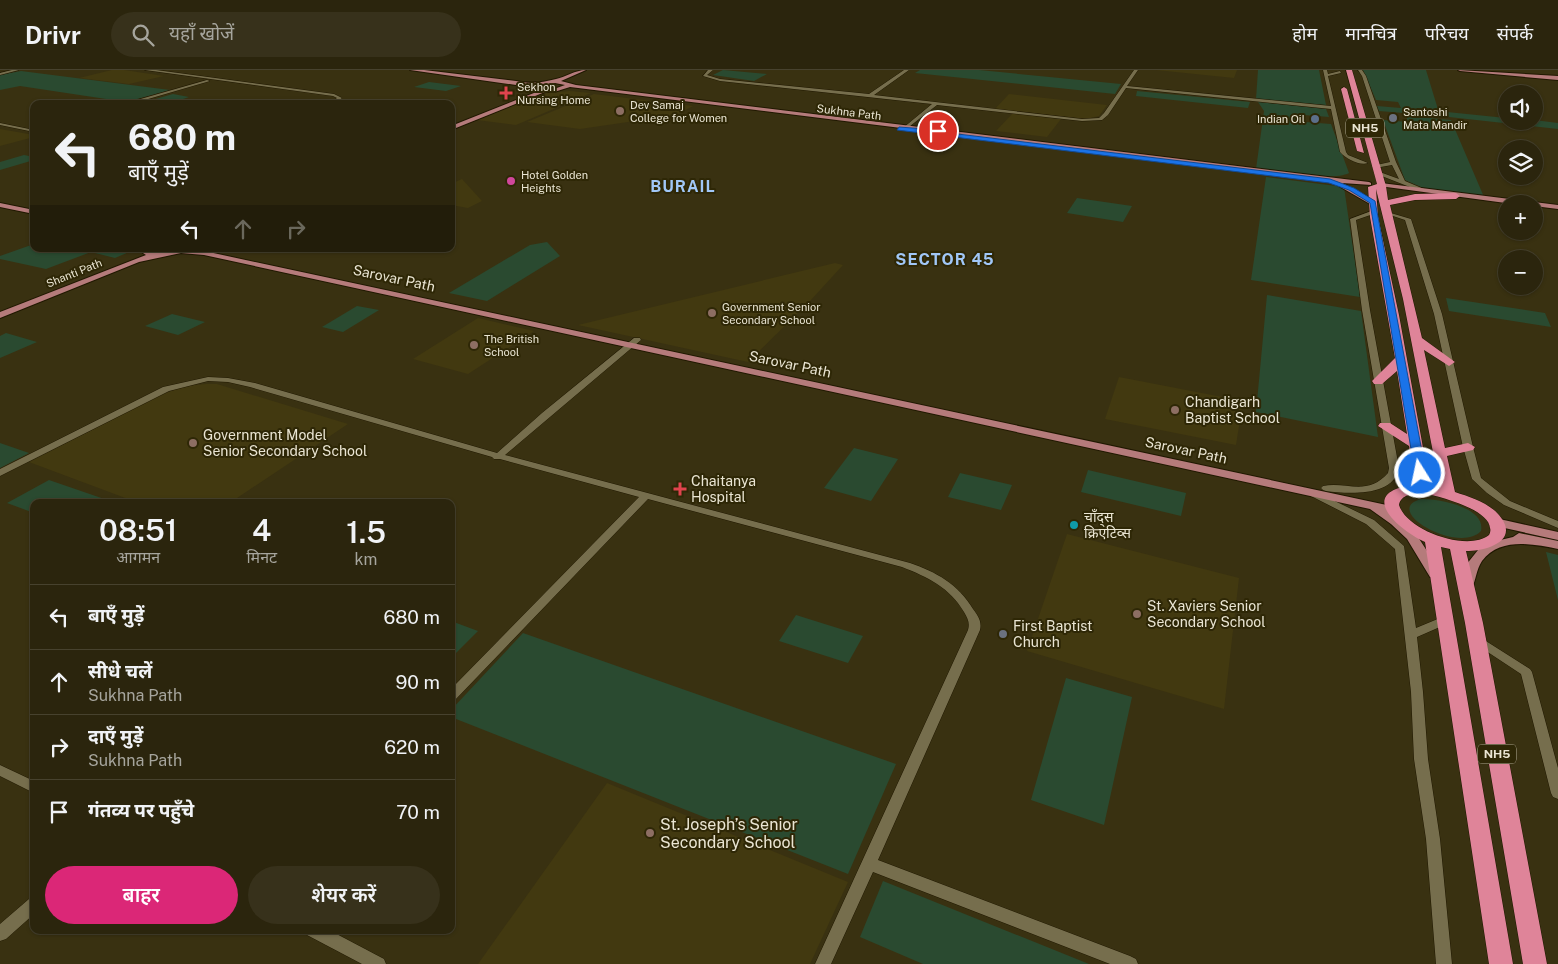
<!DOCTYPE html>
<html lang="hi">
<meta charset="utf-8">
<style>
:root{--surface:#2b250d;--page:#37311b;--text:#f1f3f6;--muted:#a6a59d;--line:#47422e;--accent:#db2777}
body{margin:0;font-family:"Public Sans","Noto Sans Devanagari",sans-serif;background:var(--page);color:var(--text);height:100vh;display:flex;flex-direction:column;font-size:19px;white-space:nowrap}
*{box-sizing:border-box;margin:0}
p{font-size:16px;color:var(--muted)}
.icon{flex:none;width:28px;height:28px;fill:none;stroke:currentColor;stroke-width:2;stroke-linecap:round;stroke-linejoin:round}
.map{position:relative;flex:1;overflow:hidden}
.sheet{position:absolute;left:30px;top:429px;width:425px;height:435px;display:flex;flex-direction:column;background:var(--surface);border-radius:10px;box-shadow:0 1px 4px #0004,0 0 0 1px var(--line)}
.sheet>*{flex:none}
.banner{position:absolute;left:30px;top:30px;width:425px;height:152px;border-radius:10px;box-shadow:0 1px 4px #0004,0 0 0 1px var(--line);background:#2b250d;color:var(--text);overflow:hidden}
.tools{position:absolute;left:1498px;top:15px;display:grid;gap:10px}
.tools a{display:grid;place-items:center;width:45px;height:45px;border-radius:50%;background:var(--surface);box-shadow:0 1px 4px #0004,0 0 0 1px var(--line);font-size:25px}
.pin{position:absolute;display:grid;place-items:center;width:42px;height:42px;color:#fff;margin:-21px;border:2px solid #fff;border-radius:50%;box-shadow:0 1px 5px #0007}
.me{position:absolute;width:55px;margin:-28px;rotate:350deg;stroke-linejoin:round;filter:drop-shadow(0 0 4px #0008)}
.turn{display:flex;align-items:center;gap:18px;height:105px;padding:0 15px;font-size:22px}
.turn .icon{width:65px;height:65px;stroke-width:2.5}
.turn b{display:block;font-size:35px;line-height:42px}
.lanes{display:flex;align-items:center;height:48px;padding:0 15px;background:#0003;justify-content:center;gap:25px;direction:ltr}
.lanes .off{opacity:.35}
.eta{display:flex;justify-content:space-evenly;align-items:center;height:85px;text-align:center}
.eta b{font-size:30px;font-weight:600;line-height:35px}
.button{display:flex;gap:10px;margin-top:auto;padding:10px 15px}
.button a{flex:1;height:58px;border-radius:30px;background:var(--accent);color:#fff;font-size:20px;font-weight:600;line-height:58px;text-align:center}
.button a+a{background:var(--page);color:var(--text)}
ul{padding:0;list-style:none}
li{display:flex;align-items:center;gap:15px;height:65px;padding:0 15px;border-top:1px solid var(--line)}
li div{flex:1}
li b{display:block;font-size:19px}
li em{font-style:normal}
header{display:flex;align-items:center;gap:30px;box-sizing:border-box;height:70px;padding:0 25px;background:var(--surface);border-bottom:1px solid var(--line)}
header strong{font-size:24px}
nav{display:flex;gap:28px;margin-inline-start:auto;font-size:18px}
.search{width:350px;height:45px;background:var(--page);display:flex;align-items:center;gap:12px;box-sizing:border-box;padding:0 18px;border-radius:28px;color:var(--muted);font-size:19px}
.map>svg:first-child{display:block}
</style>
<header>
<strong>Drivr</strong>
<div class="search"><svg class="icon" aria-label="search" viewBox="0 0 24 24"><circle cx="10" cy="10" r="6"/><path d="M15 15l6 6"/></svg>यहाँ खोजें</div>
<nav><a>होम</a><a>मानचित्र</a><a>परिचय</a><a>संपर्क</a></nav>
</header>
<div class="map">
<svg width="1558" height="894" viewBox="0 0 1558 894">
<rect width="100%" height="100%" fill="#393111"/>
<g fill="#423910">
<path d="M112,0H124L164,6L129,14L79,8Z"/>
<path d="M1156,0H1237L1234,8Z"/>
<path d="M570,21L591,23L516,55L477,50L539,24Z"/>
<path d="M594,24L693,36L676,45L580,59L527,52Z"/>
<path d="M1009,24L1107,35L1099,46L1086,49L995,39Z"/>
<path d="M1013,43L1061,49L1047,67L996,61Z"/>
<path d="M0,59L34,65V67L0,76Z"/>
<path d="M462,109L482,131L468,138L451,135V114Z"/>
<path d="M835,193L843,195L810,231L748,292L578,255Z"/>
<path d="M478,248L534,261L468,304L413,289Z"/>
<path d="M1119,307L1243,331L1236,375L1105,349Z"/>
<path d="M206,314H217L348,354L231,432H136L29,392L157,326L186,316Z"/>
<path d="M1067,464L1239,508L1224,639L1027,581Z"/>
<path d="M607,713L848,812L810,894H478Z"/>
</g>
<g fill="#2a4a30">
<path d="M723,0L767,4L754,11L713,5Z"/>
<path d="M920,0H979L1121,14L1115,24L915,3Z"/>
<path d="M1258,0H1319L1326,35L1256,29Z"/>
<path d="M1363,0H1426L1440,46L1379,41L1377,36L1401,38L1398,32L1376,30Z"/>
<path d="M21,1L170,20L126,32L20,16L0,20V5Z"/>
<path d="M429,12L461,16L446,21L414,17Z"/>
<path d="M1137,21L1250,32L1248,38L1136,26Z"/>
<path d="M173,24L189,27L180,30L203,34H138Z"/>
<path d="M1258,32L1326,39L1329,47L1304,45L1305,52L1331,54L1349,103C1332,112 1277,101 1256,99L1264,41Z"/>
<path d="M1447,42L1506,48V51L1534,50L1558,53V59L1449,47Z"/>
<path d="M1406,46L1451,50L1484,127L1428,120L1405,110L1383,50L1408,52Z"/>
<path d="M24,85L34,87V90L0,100V92Z"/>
<path d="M1266,107L1344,117L1360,227L1251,210Z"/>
<path d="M1077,128L1132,136L1123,152L1067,143Z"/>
<path d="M547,172L560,186L487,231L449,223L530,175Z"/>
<path d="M34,174V179H129V182L115,188L91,182L46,199L0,189V186Z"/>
<path d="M1267,225L1361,241L1378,367L1256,342Z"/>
<path d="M1446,228L1545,243L1551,257L1449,241Z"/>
<path d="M357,236L379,240L343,262L322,257Z"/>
<path d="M172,244L205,252L178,265L145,256Z"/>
<path d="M6,263L37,272L0,288V266Z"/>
<path d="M0,373L29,383L0,398Z"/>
<path d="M854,378L898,389L871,431L824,418Z"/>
<path d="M1088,400L1186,423L1181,446L1081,422Z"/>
<path d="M960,403L1012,415L1001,440L948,427Z"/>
<path d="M49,410L113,432H34V443L7,433Z"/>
<path d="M1421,429C1437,428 1486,437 1481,461C1459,485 1380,440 1421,429Z"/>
<path d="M1546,482L1558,485V530Z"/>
<path d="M796,545L863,566L848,593L779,571Z"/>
<path d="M451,551L478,561L451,588Z"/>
<path d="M523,563L896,694L848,804L451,647V640Z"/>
<path d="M1066,608L1132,627L1104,755L1031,730Z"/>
<path d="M883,811L1089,894H923L860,867Z"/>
</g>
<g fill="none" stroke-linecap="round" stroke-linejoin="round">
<g stroke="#201800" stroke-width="1">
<g id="minor">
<path d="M12,0H19L0,5V3Z"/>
<path d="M145,0H156L334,24L342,28L334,34H328L337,28L333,26Z"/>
<path d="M708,0H713L707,5L720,9L869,24L904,0H909L874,25L1082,49L1099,48L1104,43L1134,0H1138L1127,16L1331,36L1323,0H1327L1328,4L1340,1L1341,3L1328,6L1346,82L1348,85L1368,93C1360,96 1346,89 1340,82L1331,39L1126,18L1108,45L1102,50L1082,51L937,35L905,60L903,58L932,34L720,11L703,6Z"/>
<path d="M1358,0H1362L1366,6L1396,92L1405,111L1424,119V121H1420L1374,103L1377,101L1399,109L1392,95L1375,98L1372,96L1390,92L1362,6Z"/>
<path d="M207,10L210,11L131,34H123Z"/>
<path d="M0,53L34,60V62L0,55Z"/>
<path d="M1374,140L1376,141V143L1356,150L1370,240L1399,398C1394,427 1348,424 1326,421L1323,420L1321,418L1323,416C1346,411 1367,427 1388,403L1389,398L1362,240L1350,149Z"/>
<path d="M1384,141L1411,149L1442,244L1473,377L1481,408L1510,431L1558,451V458L1504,435L1487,423L1472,409L1463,377L1434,244L1405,150L1384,143Z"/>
<path d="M634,268H640L641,270L505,385L910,493C936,502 958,514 973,539C978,546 982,551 980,560L878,790L1130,886L1136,889L1138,894H1110L873,802L831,894H815L968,560C970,553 968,549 964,542C950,518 928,507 902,497L648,429L455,630L451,632V619L639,427L500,389H494L492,387L250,317L228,312L208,311L169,321L0,406V399L163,317L208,307L228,308L255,313L497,383L542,343Z"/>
<path d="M1314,421L1374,450L1404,476L1416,558L1445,546L1449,547L1451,550L1449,553L1417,567L1423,622L1428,689L1440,769L1452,894H1436L1426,769L1414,689L1411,622L1395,479L1366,454L1311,426L1309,424Z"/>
<path d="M1478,566L1530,599L1532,602L1558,698V729L1553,727L1551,723L1521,604L1474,573L1472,570L1474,567Z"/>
<path d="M0,695L34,711V723L0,706Z"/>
<path d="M34,827V844L6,869L0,871V854L29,829Z"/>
<path d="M305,860H329L384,889L386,894H362L307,865Z"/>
</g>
</g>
<g stroke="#201800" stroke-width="2">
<g id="major">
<path d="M410,0H424L516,11C530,14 541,13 556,9C566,7 575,0 586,0L561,11L576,15L1369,112L1371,113V115L1342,113L1377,132L1370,134L1337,115L1338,112L570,17L554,22H545L451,60V56L539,21L516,15ZM555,13L565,15L554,19L536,17Z"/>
<path d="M1458,0L1558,6V10L1460,1Z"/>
<path d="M1381,113L1558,135V139L1534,136V134H1513L1379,116L1378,115Z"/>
<path d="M0,133L34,140V144L0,137Z"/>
<path d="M137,179H146L157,182L180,179L204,181L1396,437L1398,440L1393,444L1416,464L1442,504L1440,507H1430L1407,469L1391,454L1370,439L204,185L181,183L139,192L0,248V242L146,185Z"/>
<path d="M1495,448L1558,462V470L1491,455L1489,452Z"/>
<path d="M1519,463L1558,471V479C1533,474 1500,467 1482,491C1476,500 1476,511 1471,520H1461L1459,517L1466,495L1478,480L1492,472L1513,467Z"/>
</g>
</g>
<g stroke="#201800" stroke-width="1">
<g id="highway">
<path d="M1346,0H1352L1386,116L1388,130L1415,124L1456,123L1460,126L1456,129L1415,130L1390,135L1422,268L1455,292L1449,296L1424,280L1445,378L1468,373L1475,377L1473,380L1447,386L1455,422C1470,427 1489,433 1499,445C1521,471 1486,481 1466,481L1483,553L1547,894H1523L1465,553L1450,479L1441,477L1513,894H1489L1425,472C1395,458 1356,421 1415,415L1409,376L1378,356L1380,353H1390L1407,364L1397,301L1382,314H1374L1372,311L1395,288L1370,147L1368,117L1377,114ZM1376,119L1403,229L1440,418L1430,416L1399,245L1378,147ZM1423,423C1438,426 1489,439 1490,458C1491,460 1490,463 1489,465C1468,482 1407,461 1399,435C1401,424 1413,424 1423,423Z"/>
<path d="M1344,17L1347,19L1364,83L1357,81L1341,19Z"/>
</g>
</g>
<use href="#minor" fill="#766e4d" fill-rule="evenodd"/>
<use href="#major" fill="#b57b7b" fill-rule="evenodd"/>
<use href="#highway" fill="#df8499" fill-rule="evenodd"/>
</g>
<path fill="#1a73e8" stroke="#114b97" d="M899,57L938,60L941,62L1330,109L1354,118L1375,131L1426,403L1420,406L1415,403L1370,133L1349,120L1329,113L897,60Z"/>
<g fill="#e0444e" stroke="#2e2706" stroke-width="2">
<path d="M503.5 15.5h5v5h5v5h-5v5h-5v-5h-5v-5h5z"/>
<path d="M677.5 411.5h5v5h5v5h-5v5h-5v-5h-5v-5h5z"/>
</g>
<g fill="#8d6e63" stroke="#2e2706" stroke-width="2">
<circle cx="620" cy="41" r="5"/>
<circle cx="712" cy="243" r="5"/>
<circle cx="474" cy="275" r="5"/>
<circle cx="1175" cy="340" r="5"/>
<circle cx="193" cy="373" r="5"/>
<circle cx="1137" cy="544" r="5"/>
<circle cx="650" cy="763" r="5"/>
</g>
<g fill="#6b7280" stroke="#2e2706" stroke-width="2">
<circle cx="1393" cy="48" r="5"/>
<circle cx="1003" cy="564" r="5"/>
</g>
<circle fill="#5c6f8a" stroke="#2e2706" stroke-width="2" cx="1315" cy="49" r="5"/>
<circle fill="#d1479c" stroke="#2e2706" stroke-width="2" cx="511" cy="111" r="5"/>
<circle fill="#0f9aa8" stroke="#2e2706" stroke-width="2" cx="1074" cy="455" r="5"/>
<g text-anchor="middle" stroke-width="4" stroke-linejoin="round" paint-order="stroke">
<g font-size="11" fill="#eae5d3" stroke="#2e2706" text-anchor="start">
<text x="517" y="21">Sekhon<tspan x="517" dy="13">Nursing Home</tspan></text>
<text x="630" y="39">Dev Samaj<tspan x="630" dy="13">College for Women</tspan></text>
<text x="1403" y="46">Santoshi<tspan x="1403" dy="13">Mata Mandir</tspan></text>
<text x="1305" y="53" text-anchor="end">Indian Oil</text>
<text x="521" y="109">Hotel Golden<tspan x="521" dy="13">Heights</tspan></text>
<text x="722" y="241">Government Senior<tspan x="722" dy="13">Secondary School</tspan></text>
<text x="484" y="273">The British<tspan x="484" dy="13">School</tspan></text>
</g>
<g font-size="11" fill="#eae5d3" stroke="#2e2706">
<text transform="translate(849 42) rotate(7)" y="4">Sukhna Path</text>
<text transform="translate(74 203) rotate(-22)" y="4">Shanti Path</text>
</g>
<g fill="#2e2706" stroke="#b2ac96" stroke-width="1">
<rect x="1346" y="48.5" width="38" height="19" rx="4"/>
<rect x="1478" y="674.5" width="38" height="19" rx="4"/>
</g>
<g font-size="12" font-weight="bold" fill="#eae5d3">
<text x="1365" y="62">NH5</text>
<text x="1497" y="688">NH5</text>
</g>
<g font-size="14" fill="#eae5d3" stroke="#2e2706">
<text transform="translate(394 208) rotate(12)" y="5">Sarovar Path</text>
<text transform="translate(790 294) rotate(12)" y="5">Sarovar Path</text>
<text transform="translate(1186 380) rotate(12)" y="5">Sarovar Path</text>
</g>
<g font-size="14" fill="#eae5d3" stroke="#2e2706" text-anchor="start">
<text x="1185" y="337">Chandigarh<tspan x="1185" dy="16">Baptist School</tspan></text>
<text x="203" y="370">Government Model<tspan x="203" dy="16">Senior Secondary School</tspan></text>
<text x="691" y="416">Chaitanya<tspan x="691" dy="16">Hospital</tspan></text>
<text x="1084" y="452">चाँद्स<tspan x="1084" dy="16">क्रिएटिव्स</tspan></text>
<text x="1147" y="541">St. Xaviers Senior<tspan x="1147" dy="16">Secondary School</tspan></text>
<text x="1013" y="561">First Baptist<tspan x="1013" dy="16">Church</tspan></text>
</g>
<g font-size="16" font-weight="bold" letter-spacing="1" fill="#a1c7f7" stroke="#2e2706">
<text x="683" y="122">BURAIL</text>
<text x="945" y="195">SECTOR 45</text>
</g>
<g font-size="16" fill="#eae5d3" stroke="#2e2706" text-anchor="start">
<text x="660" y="760">St. Joseph’s Senior<tspan x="660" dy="18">Secondary School</tspan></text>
</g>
</g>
</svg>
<div class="tools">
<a><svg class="icon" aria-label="sound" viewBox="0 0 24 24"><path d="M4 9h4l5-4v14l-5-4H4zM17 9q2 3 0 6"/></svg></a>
<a><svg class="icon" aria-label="layers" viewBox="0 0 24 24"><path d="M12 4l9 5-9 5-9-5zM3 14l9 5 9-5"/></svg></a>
<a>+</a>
<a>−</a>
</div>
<div class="pin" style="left:938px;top:61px;background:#d93025"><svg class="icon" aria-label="arrive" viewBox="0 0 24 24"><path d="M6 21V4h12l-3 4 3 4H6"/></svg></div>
<svg class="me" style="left:1420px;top:403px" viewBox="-20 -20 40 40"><circle r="17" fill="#1a73e8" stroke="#fff" stroke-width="3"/><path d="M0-11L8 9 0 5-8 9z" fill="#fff"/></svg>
<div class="banner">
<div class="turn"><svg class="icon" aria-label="left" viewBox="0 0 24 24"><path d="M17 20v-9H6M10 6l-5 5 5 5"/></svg><div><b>680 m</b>बाएँ मुड़ें</div></div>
<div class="lanes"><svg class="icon" aria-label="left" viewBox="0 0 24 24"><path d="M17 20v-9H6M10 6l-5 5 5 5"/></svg><svg class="icon off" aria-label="ahead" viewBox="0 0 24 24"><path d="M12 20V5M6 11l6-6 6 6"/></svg><svg class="icon off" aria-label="right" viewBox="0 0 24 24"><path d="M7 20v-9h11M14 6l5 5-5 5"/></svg></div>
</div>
<section class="sheet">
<div class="eta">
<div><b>08:51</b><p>आगमन</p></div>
<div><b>4</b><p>मिनट</p></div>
<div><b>1.5</b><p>km</p></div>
</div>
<ul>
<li><svg class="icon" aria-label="left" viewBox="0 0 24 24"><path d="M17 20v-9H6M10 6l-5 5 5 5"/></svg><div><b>बाएँ मुड़ें</b></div><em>680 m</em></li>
<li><svg class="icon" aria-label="ahead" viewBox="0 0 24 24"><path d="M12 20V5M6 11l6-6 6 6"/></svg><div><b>सीधे चलें</b><p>Sukhna Path</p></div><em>90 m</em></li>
<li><svg class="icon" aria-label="right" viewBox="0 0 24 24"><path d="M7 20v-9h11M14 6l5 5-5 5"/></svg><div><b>दाएँ मुड़ें</b><p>Sukhna Path</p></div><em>620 m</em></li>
<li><svg class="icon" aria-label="arrive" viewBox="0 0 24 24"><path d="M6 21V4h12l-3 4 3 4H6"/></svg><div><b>गंतव्य पर पहुँचे</b></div><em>70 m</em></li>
</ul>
<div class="button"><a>बाहर</a><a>शेयर करें</a></div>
</section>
</div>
